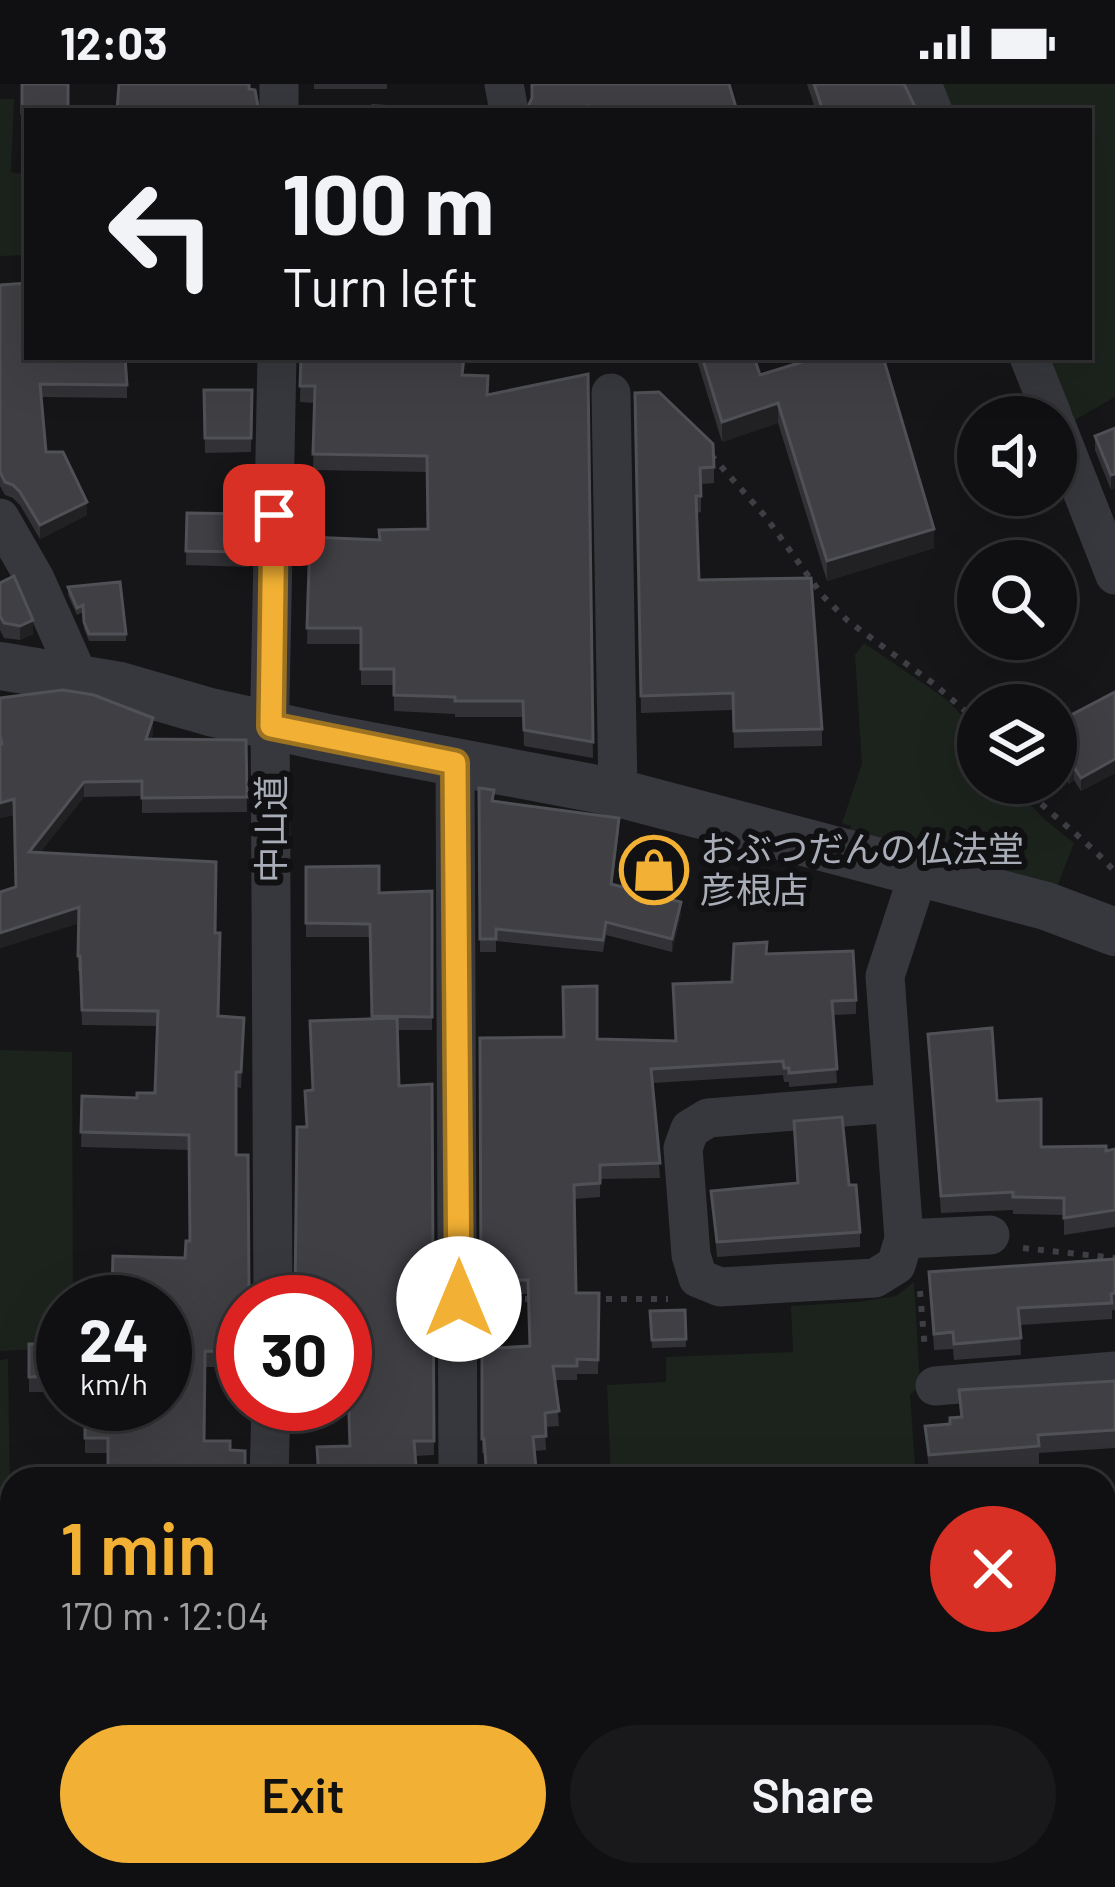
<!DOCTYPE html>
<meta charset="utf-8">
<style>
:root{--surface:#101012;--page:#19191b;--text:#f1f3f6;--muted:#9c9d9f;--line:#303032;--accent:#f2b134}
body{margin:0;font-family:Barlow,"Noto Sans JP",sans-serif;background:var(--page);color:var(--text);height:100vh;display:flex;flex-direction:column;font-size:45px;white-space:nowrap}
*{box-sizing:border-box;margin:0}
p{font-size:39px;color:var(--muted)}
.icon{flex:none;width:66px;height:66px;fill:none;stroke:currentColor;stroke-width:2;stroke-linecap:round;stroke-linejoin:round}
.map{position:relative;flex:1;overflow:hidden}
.panel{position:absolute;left:0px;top:1383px;width:1116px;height:420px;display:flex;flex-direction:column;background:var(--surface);border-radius:36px 36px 0 0;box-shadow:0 12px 48px #0002,0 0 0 3px var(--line)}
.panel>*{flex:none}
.guide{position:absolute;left:24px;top:24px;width:1068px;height:252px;border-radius:0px;box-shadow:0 12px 48px #0002,0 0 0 3px var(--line);background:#101012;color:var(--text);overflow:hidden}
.buttons{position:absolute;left:957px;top:312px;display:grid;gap:24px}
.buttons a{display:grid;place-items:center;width:120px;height:120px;border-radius:50%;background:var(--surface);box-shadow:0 12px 48px #0002,0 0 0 3px var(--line);font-size:60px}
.speed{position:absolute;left:36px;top:1191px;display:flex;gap:24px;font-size:60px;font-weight:700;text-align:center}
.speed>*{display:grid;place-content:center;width:156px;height:156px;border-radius:50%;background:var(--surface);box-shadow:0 12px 48px #0002,0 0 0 3px var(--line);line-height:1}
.speed small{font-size:30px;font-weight:400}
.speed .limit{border:18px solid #d22;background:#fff;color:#111}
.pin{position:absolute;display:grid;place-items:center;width:102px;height:102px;color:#fff;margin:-51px;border-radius:24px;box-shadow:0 6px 18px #0006}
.me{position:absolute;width:132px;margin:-66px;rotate:0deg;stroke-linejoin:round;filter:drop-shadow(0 0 9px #0008)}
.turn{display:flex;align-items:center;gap:42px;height:252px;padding:0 60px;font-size:54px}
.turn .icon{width:156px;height:156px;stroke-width:2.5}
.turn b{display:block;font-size:84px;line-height:102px}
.round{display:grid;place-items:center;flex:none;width:126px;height:126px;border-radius:63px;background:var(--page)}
.headline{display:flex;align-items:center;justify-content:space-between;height:204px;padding:0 60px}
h1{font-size:72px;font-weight:600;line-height:90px;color:var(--accent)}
.button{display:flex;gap:24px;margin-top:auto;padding:24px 60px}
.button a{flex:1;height:138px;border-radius:72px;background:var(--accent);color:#111;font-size:48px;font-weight:600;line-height:138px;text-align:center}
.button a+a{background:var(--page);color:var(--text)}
.status{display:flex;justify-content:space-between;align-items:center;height:84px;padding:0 60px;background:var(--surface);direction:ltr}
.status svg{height:33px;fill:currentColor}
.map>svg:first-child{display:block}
</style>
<div class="status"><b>12:03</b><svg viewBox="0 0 49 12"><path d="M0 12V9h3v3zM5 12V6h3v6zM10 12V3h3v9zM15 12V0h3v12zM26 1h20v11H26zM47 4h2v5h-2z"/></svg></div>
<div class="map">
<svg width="1115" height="1803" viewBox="0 0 1115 1803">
<rect width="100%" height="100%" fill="#161618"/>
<g fill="#1c231d">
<path d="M935,0H1115V313L1068,340L1042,273H1089V27H945Z"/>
<path d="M0,15H14L11,88L27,91V171L0,172Z"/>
<path d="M864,559L946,615L978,648V699H1010L1043,734L1074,759L1055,808L849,751L851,742L842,739L862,680L855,571Z"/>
<path d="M0,966L72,968L73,1218H63V1264L0,1267Z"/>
<path d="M914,1198L920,1301L910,1311L916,1395H611L607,1301L666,1298V1273L793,1268L791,1222L858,1218L896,1212Z"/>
<path d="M8,1275L10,1415L0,1414V1276Z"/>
<path d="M1104,1599H1115V1738L1104,1739Z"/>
<path d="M1115,1747V1803H981L980,1791H1104V1748Z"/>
<path d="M486,1791H967L969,1803H486Z"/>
</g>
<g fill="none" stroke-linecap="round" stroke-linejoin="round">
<g stroke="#3d3f44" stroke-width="6" stroke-dasharray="6 9" stroke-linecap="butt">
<path d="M711,371L765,432L822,511L848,537L934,600L978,638"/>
<path d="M1020,699C1050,731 1086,755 1115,788"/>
<path d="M1023,1164L1115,1174"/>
<path d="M920,1207L925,1266"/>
<path d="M495,1215H536"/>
<path d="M591,1215H668"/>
<path d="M1104,1515L1115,1514"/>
<path d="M1104,1594L1115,1593"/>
</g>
<g stroke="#37383d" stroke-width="39">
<path d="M504,0L509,27"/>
<path d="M922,0L933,27"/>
<path d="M279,27V0"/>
<path d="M1029,273L1053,333"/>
<path d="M611,309L618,709"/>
<path d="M1056,341L1115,491"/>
<path d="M0,434L35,495L79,594"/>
<path d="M455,678L458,1395"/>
<path d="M893,1019L708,1034L690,1045L683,1064L691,1171L698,1194L720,1203L875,1194L896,1181L904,1155L885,892L919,788"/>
<path d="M904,1155L990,1151"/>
<path d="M273,1218L270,615L277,273"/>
<path d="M935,1302L1115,1287"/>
<path d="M269,1395L271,1320"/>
<path d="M257,1803L258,1791"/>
</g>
<path stroke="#37383d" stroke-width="48" d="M0,582L120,602L210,628L323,653L618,709L1046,822L1115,848"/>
</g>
<g fill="#323236">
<path d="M22,0L27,27V48H22Z"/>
<rect x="314" y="0" width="73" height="5"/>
<path d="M807,0H904L917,27H816Z"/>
<path d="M0,201L27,273L127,301V314L41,313L46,368L87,431L40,455L20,421L13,414L5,411L0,402Z"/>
<path d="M301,273H465L463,291L488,311L588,290L593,674L524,662L523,633H455V630L394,627V601H361V560H307L310,453L380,456L428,445L427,388L313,386L315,319L300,318Z"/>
<path d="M696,273H754L760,291L934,464L827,497L778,339L722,358Z"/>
<path d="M204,306H252L251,368L205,369Z"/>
<path d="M635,309L714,383V399L701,400V428L697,429L699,496L822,645V662L734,664L733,626L641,629Z"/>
<path d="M1115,344V404L1111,406L1095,366V352Z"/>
<path d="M187,429L249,430V483L186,481Z"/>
<path d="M0,499L33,550L20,556L4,554L0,546Z"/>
<path d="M68,503L126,550V557H89L84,545L83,528L77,531L68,511Z"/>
<path d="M1115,608V689L1081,707L1074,696L1069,700L1062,686L1056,692V639Z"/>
<path d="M0,614L153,649L151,655L246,656L247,728L142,729V712L84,713L40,768L215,849L218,932L244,934L241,1004L236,1003V1071L243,1218V1283H205L108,1369H85V1320L112,1207L185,1174L190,1157L189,1066L81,1063L82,1012L137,1014L155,1009L157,942L82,941L80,887H78L79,839L0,864V808L16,803L14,731L0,734Z"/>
<path d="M479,704L494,717L619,747L612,801L681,831L672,868L606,851L603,868L496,857V868H480Z"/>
<path d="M306,783L379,809L432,933V946H397L399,1002L432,1000L434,1371L415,1372L417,1395H318L317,1363L349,1362L347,1282H345V1218H295L297,1043H306L312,1006L372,935L370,853H306Z"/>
<path d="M767,870L856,916V930L833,931L837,999L789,1003V998H784L783,991L653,999L660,1094L600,1095V1113L574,1115L576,1209H599L598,1290H577V1296H555L559,1342L545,1343L546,1366L535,1367L537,1395H486L484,1369H482V1265L530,1262L528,1210H481L480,954L675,957L732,898Z"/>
<path d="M928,950L997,1017L1041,1063L1106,1067L1115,1065V1143L1064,1151V1131L1013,1130V1126L941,1129Z"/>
<path d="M794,1037L849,1101L860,1148V1163L717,1173L711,1107L797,1099Z"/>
<path d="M1115,1175V1226H1112V1235L1020,1241L1021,1271L954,1276L953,1265L934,1266L929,1188Z"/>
<path d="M685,1226L686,1263L652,1264L650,1227Z"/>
<rect x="29" y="1260" width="34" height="48"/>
<path d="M1115,1297V1364L1039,1369V1380L929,1389L925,1342L950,1340L960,1333L959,1306Z"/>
<path d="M281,1791H456V1794L282,1796Z"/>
</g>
<g fill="#212124">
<path d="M778,319V339L722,358V338Z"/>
<path d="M1115,390V404L1111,406V391Z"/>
<path d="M87,418V431L40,455V441Z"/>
<path d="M934,445V464L827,497V477Z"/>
<path d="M33,536V550L20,556V542Z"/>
<path d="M153,634V649L146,670V655Z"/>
<path d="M1062,673V686L1056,692V678Z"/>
<path d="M1115,675V689L1081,707V694Z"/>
<path d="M1074,683V696L1069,700V686Z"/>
<path d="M84,698V713L29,783V768Z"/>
<path d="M1037,699H1047L1037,708Z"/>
<path d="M14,715V731L0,734V719Z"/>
<path d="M681,818V831L672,868V855Z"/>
<path d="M79,823V839L0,864V849Z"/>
</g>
<g fill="#3f3f44" stroke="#4f5156" stroke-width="3">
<path d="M22,0H68V27H27V29H22Z"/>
<path d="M119,0H249V5L255,6L258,22L263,27H117Z"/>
<path d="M532,0H729L737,27H591L589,22L564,27H526L532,14Z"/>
<path d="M814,0H904L917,27H823Z"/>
<path d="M373,22L491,26L492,27H373Z"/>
<path d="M27,199V273H125L127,301L40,300L46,368H63L87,418L40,441L20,408L13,401L5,398L0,388V201Z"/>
<path d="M301,273H464L462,291L488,292L487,311L588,290L593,658L524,646L523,617H455V613L394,611V585H361V544H307L310,453L380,456L379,446L428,445L427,372L313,370L315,302H300Z"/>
<path d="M702,273H754L760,291L818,273H883L934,445L827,477L778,319L722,338Z"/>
<path d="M204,306H252L251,354H205Z"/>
<path d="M659,308L713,360L714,383L700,384L701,412H696L699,496L811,494L822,645L734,647L733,609L641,612L635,309Z"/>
<path d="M1115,344V390L1111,391L1095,352Z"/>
<path d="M187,429L249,430V468L186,467Z"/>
<path d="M14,492L33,536L20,542L4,539L0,532V499Z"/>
<path d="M120,498L126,550H89L84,538L83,521L77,524L68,503Z"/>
<path d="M63,606L94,611L153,634L146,655L246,656L247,713L142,714V697L84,698L29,768L216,778L215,849H220L218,932L244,934L241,988H236V1071H248L249,1203L252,1214L256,1218H243V1268L205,1267L204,1357H230V1366L245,1367V1395H108V1354H85V1320H165V1218H84L85,1207H112L113,1172L185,1174L186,1157H190L189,1051L81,1048L82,1012L137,1014V1009H155L158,927L82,926L80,872H78L79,823L0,849V808L16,803L14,715L0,719V661L2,660L0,651V614Z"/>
<path d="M1115,608V675L1081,694L1074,683L1069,686L1062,673L1056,678V639Z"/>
<path d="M479,704L494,706L492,717L619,734L611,800L681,818L672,855L606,838L603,856L496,845V855H480Z"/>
<path d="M379,782V809L432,807V933L372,932L370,840L306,839V783Z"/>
<path d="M767,858L766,870L853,867L856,916L832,917L837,985L789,989V984H784L783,977L651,985L660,1079L600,1081V1099L574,1101L576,1209H599L598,1276L577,1275V1282H553L559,1327L545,1329L546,1352L533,1353L537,1395H487L484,1355H482V1265L530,1262L528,1196H481L480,954L564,953L563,903L597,902V955L676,957L673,900L732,898L734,860Z"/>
<path d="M397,934L399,1002L432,1000L434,1357H414L417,1395H319L317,1363L350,1362L347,1268H345V1218H331V1212H295L297,1043H307L305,1007L313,1006L310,937Z"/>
<path d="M992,944L997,1017L1041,1015V1063L1106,1062V1067L1115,1065V1126L1064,1134V1114L1013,1113V1108L941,1112L928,950Z"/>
<path d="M842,1033L849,1101H856L860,1148L717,1158L711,1107L798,1099L794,1037Z"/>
<path d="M1115,1175V1209L1111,1210L1112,1219L1018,1224L1021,1254L954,1260L953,1248L934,1250L929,1188Z"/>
<path d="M685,1226L686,1255L652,1256L650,1227Z"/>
<path d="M29,1260H63V1292L29,1293Z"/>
<path d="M1115,1297V1346L1038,1351L1039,1362L929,1371L925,1342L950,1340V1334L962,1333L959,1306Z"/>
<path d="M72,1791H235V1795L241,1803H72Z"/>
</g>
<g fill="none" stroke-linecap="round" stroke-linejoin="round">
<g stroke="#9d7322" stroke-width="30">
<path id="route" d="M274,431L271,642L455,679L459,1215"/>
</g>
<use href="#route" stroke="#f2b134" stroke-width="21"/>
</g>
<defs>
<g id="shop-ring" transform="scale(3.45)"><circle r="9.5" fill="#111113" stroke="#f2b134" stroke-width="1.5"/><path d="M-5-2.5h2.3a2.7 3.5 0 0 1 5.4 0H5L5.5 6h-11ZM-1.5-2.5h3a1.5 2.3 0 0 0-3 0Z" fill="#f2b134"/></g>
</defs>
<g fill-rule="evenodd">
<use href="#shop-ring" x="654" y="786"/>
</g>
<g text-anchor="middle" stroke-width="12" stroke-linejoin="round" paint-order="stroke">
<g font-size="36" fill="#a8adb8" stroke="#111113">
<text transform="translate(271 745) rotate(-90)" y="13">中山道</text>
</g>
<g font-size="36" fill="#a8adb8" stroke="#111113" text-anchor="start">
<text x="700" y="778">おぶつだんの仏法堂<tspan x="700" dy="41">彦根店</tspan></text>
</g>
</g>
</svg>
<div class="buttons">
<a><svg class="icon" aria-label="sound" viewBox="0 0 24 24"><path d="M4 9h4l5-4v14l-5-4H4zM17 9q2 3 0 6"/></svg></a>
<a><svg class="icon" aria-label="search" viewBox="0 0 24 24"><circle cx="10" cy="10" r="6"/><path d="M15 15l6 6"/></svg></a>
<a><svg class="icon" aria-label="layers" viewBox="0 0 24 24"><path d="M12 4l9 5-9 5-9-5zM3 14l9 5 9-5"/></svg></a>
</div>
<div class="speed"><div>24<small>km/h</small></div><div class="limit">30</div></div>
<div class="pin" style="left:274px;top:431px;background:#d93025"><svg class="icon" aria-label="arrive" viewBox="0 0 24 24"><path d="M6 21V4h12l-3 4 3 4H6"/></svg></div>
<svg class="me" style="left:459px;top:1215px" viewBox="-20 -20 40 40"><circle r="19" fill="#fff"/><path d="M0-13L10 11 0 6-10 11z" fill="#f2b134"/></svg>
<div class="guide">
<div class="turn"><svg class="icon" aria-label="left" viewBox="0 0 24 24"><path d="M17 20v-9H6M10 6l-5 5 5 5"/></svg><div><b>100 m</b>Turn left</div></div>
</div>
<section class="panel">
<div class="headline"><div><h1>1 min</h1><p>170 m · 12:04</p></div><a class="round" style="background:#d93025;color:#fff"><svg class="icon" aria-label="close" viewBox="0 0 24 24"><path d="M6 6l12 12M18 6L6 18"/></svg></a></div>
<div class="button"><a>Exit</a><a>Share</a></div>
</section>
</div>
